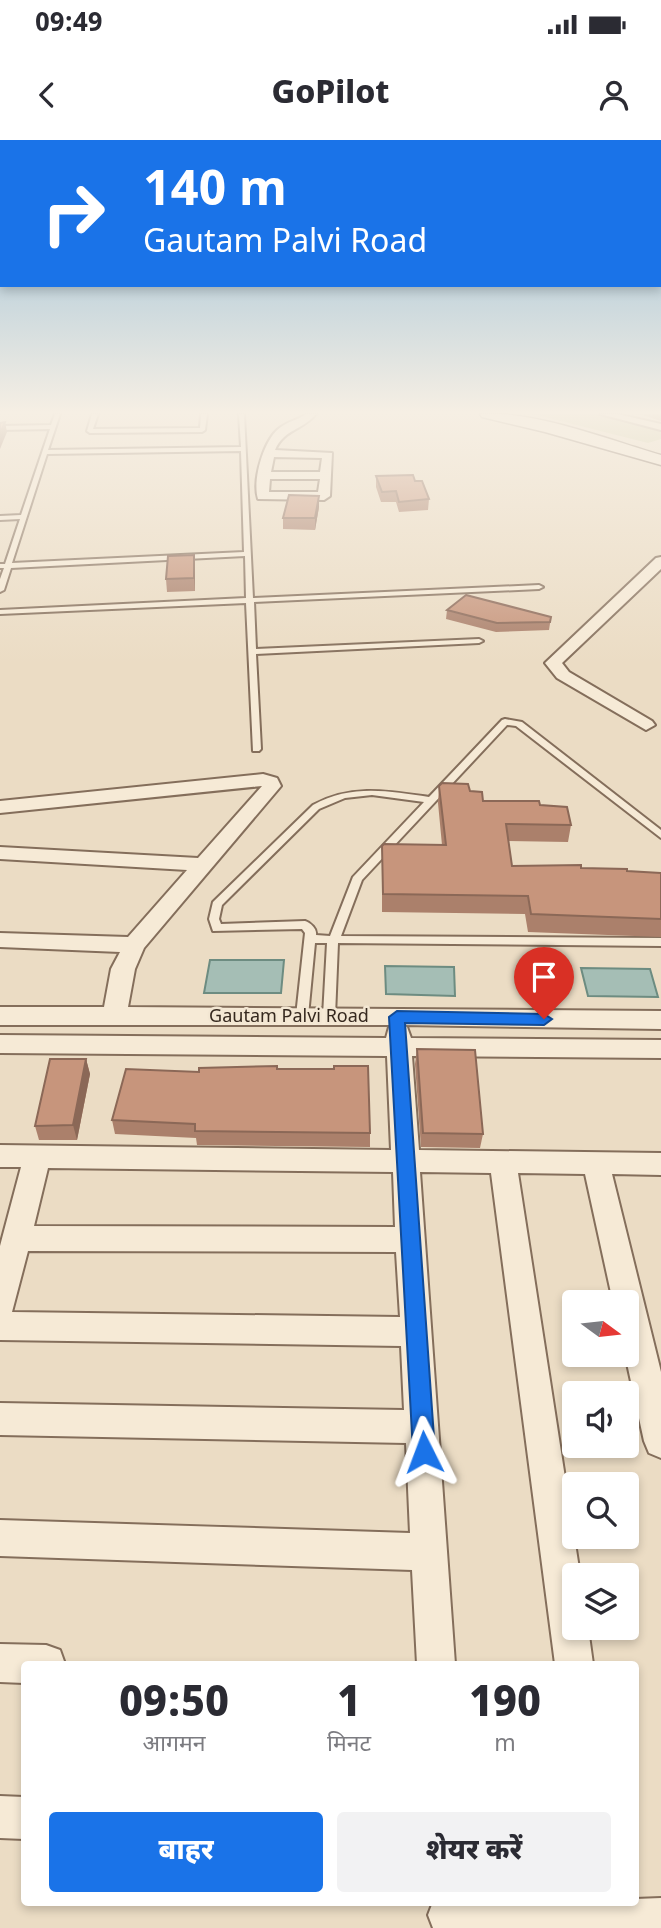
<!DOCTYPE html>
<html lang="hi">
<meta charset="utf-8">
<style>
:root{--surface:#fff;--page:#f2f2f3;--text:#2b2b33;--muted:#7c7c81;--accent:#1a73e8}
body{margin:0;font-family:Georgia,"Noto Sans Devanagari",serif;background:var(--page);color:var(--text);height:100vh;display:flex;flex-direction:column;font-size:26px;white-space:nowrap}
*{box-sizing:border-box;margin:0}
p{font-size:23px;color:var(--muted)}
.icon{flex:none;width:38px;height:38px;fill:none;stroke:currentColor;stroke-width:2;stroke-linecap:round;stroke-linejoin:round}
.map{position:relative;flex:1;overflow:hidden}
.side{position:absolute;left:21px;top:1521px;width:618px;height:245px;display:flex;flex-direction:column;background:var(--surface);border-radius:7px;box-shadow:0 4px 10px #0003}
.side>*{flex:none}
.banner{position:absolute;left:0px;top:0px;width:662px;height:147px;box-shadow:0 4px 10px #0003;background:#1a73e8;color:#fff;overflow:hidden}
.needle{width:46px;rotate:105deg}
.fabs{position:absolute;left:562px;top:1150px;display:grid;gap:14px}
.fabs a{display:grid;place-items:center;width:77px;height:77px;border-radius:7px;background:var(--surface);box-shadow:0 4px 10px #0003;font-size:35px}
.pin{position:absolute;display:grid;place-items:center;width:60px;height:60px;color:#fff;margin:-72px -30px;border-radius:50% 50% 50% 0;rotate:-45deg;box-shadow:0 0 7px #0007}
.pin .icon{rotate:45deg}
.me{position:absolute;width:77px;margin:-38px;rotate:357deg;stroke-linejoin:round;filter:drop-shadow(0 0 5px #0008)}
.turn{display:flex;align-items:center;gap:24px;height:147px;padding:0 28px;font-size:32px}
.turn .icon{width:91px;height:91px;stroke-width:2.5}
.turn b{display:block;font-size:49px;line-height:60px}
.eta{display:flex;justify-content:space-evenly;align-items:center;height:119px;text-align:center}
.eta b{font-size:42px;font-weight:800;line-height:49px}
.button{display:flex;gap:14px;margin-top:auto;padding:14px 28px}
.button a{flex:1;height:80px;border-radius:7px;background:var(--accent);color:#fff;font-size:28px;font-weight:800;line-height:80px;text-align:center}
.button a+a{background:var(--page);color:var(--text)}
.status{display:flex;justify-content:space-between;align-items:center;height:49px;padding:0 35px;background:var(--surface);direction:ltr}
.status svg{height:19px;fill:currentColor}
header{display:flex;justify-content:space-between;align-items:center;height:91px;padding:0 28px;background:var(--surface);font-size:32px;font-weight:800}
.map>svg:first-child{display:block}
</style>
<div class="status"><b>09:49</b><svg viewBox="0 0 49 12"><path d="M0 12V9h3v3zM5 12V6h3v6zM10 12V3h3v9zM15 12V0h3v12zM26 1h20v11H26zM47 4h2v5h-2z"/></svg></div>
<header><svg class="icon" aria-label="back" viewBox="0 0 24 24"><path d="M15 5l-7 7 7 7"/></svg>GoPilot<svg class="icon" aria-label="person" viewBox="0 0 24 24"><circle cx="12" cy="8" r="4"/><path d="M4 21q1-7 8-7t8 7"/></svg></header>
<div class="map">
<svg width="661" height="1788" viewBox="0 0 661 1788">
<rect width="100%" height="100%" fill="#ebdcc4"/>
<path fill="#c7c898" d="M533,274H599L661,288V299L648,303Z"/>
<g fill="#a5beb5" stroke="#6d8c81" stroke-width="2">
<path d="M210,820H284L281,853H204Z"/>
<path d="M385,826L454,827L455,856L386,854Z"/>
<path d="M581,828L650,829L658,857L588,856Z"/>
</g>
<g fill="none" stroke-linecap="round" stroke-linejoin="round">
<g stroke="#846e5b" stroke-width="4">
<g id="service">
<path d="M55,274H60L48,310L241,307L239,274H244L253,458L539,445L543,447L539,449L254,462L256,509L479,499L483,501L479,503L256,514L261,609L259,611H253L246,463L0,474V470L246,458L245,416L11,428L4,450L0,452V439L4,428H0V424H5L20,379L0,380V376L21,375L50,289L0,290V286L51,285ZM241,311L244,412L12,423L47,314Z"/>
<path d="M92,274H98L93,289L200,288L201,274H207L205,290L202,292L90,293L87,291Z"/>
<path d="M505,579L522,582L661,690V698L516,586L507,585L362,740L341,796L661,798V806L338,803L335,876L329,880L323,876L327,803H315L308,876L302,880L298,879L296,876L305,793L302,789L213,791L209,779L213,762L313,665C351,644 388,651 429,657L502,580ZM372,655L424,662L353,737L330,796L316,795C317,789 311,783 305,781L221,784L219,779L222,765L319,669L345,658Z"/>
</g>
</g>
<g stroke="#846e5b" stroke-width="4">
<g id="minor">
<path d="M306,274H316C303,290 284,289 275,310L332,313L330,356L324,360L258,359C252,340 264,298 281,287C289,281 298,280 306,274ZM274,317L322,318L320,332H271ZM270,339H320L318,352H269Z"/>
<path d="M600,274H617L661,284V290Z"/>
<path d="M661,417V429L562,523L569,532L652,581L655,585L646,590L557,538L545,523L656,418Z"/>
<path d="M263,634L277,638L281,646L144,808L135,829L128,867L661,871V889L402,885L407,887L411,898L661,900V918L412,916L419,1010L661,1013V1035L612,1034L661,1232V1318L649,1313L644,1301L625,1214L626,1162H613L585,1034L518,1033L580,1435H574V1488H588L593,1524H555L491,1033L420,1032L455,1524H417L412,1430L0,1416V1380L410,1393L406,1303L0,1295V1263L404,1270L401,1206L0,1200V1106L21,1027H0V1005L391,1010L387,916L0,913V895L386,898L389,887L394,885H0V867H104L111,829L120,812L0,807V793L128,797L187,730L0,719V707L198,718L262,646L0,673V661ZM48,1028L393,1032L395,1087L34,1086ZM28,1111L396,1112L400,1177L12,1172Z"/>
<path d="M0,1504L46,1505L60,1510L65,1524H24V1543L0,1542Z"/>
<path d="M0,1656L24,1657V1699L0,1698Z"/>
<path d="M661,1758V1788H433L428,1775L433,1762H635V1759Z"/>
</g>
</g>
<g stroke="#664f3f" stroke-width="3">
<path id="secondary" d="M480,274C532,270 609,300 661,315V325L545,292L482,277Z"/>
</g>
<use href="#service" fill="#f6ead6" fill-rule="evenodd"/>
<use href="#minor" fill="#f6ead6" fill-rule="evenodd"/>
<use href="#secondary" fill="#f6ead6" fill-rule="evenodd"/>
</g>
<g fill="#ab806b">
<path d="M634,274H661V281L643,275Z"/>
<path d="M376,336L415,341L429,359L428,370L399,372L396,362H381L376,347Z"/>
<path d="M319,367L315,390L283,389V378Z"/>
<path d="M195,428V451L167,452L166,439Z"/>
<path d="M447,470L551,477L549,490L496,492L446,479Z"/>
<path d="M439,646L470,651L483,661L540,665L571,685L568,702L508,701L512,726L581,728L661,733V797L528,792L525,774L382,772V706L442,705L438,663Z"/>
<path d="M417,909L483,994L480,1008L421,1007L415,924Z"/>
<path d="M86,919L90,934L77,1000H39L35,986Z"/>
<path d="M277,929L370,993V1007L197,1005L196,998L115,994L112,980L199,932Z"/>
</g>
<g fill="#8b6857">
<path d="M5,282L7,292L0,309V294Z"/>
<path d="M319,356V367L315,390V378Z"/>
<path d="M194,415L195,428V451L194,438Z"/>
<path d="M86,919L90,934L77,1000L73,985Z"/>
</g>
<g fill="#c7957c" stroke="#8b6857" stroke-width="2">
<path d="M5,282L0,294V283Z"/>
<path d="M413,335L415,341H422L429,359L399,362L396,351L382,352L376,336Z"/>
<path d="M289,355L319,356L315,378H283Z"/>
<path d="M194,415V438L166,439L168,416Z"/>
<path d="M466,455L551,477L550,482L497,483L447,470Z"/>
<path d="M442,643L468,644L470,651L482,652L483,661H539L540,665L567,667L571,685L506,684L512,726L581,725V728L627,729V731L661,733V779L531,774L528,756L383,754L382,706L384,704L446,705L439,646Z"/>
<path d="M417,909L475,910L483,994L423,993Z"/>
<path d="M50,919H86L73,985L35,986Z"/>
<path d="M277,926V929H334V926H368L370,993L195,991V984L112,980L126,929L199,932V928Z"/>
</g>
<linearGradient id="sky" x2="0" y2="1"><stop stop-color="#8db8d4"/><stop offset="0.52" stop-color="#f6efe4"/><stop offset="1" stop-color="#f6efe4" stop-opacity="0"/></linearGradient>
<rect width="661" height="524" fill="url(#sky)"/>
<path fill="#1a73e8" stroke="#114b97" stroke-width="2" d="M397,871L544,874L552,879L544,885L405,883L435,1312L432,1320L424,1323L417,1320L413,1312L389,877Z"/>
<g text-anchor="middle" stroke-width="5" stroke-linejoin="round" paint-order="stroke">
<g font-size="18" fill="#35281e" stroke="#f3e7d3">
<text x="289" y="882">Gautam Palvi Road</text>
</g>
</g>
</svg>
<div class="fabs">
<a><svg class="needle" viewBox="-14 -14 28 28"><path d="M0-13l5 13h-10z" fill="#e53935"/><path d="M0 13l5-13h-10z" fill="#7c7c81"/></svg></a>
<a><svg class="icon" aria-label="sound" viewBox="0 0 24 24"><path d="M4 9h4l5-4v14l-5-4H4zM17 9q2 3 0 6"/></svg></a>
<a><svg class="icon" aria-label="search" viewBox="0 0 24 24"><circle cx="10" cy="10" r="6"/><path d="M15 15l6 6"/></svg></a>
<a><svg class="icon" aria-label="layers" viewBox="0 0 24 24"><path d="M12 4l9 5-9 5-9-5zM3 14l9 5 9-5"/></svg></a>
</div>
<div class="pin" style="left:544px;top:879px;background:#d93025"><svg class="icon" aria-label="arrive" viewBox="0 0 24 24"><path d="M6 21V4h12l-3 4 3 4H6"/></svg></div>
<svg class="me" style="left:424px;top:1312px" viewBox="-20 -20 40 40"><path d="M0-17L14 15 0 8-14 15z" fill="#1a73e8" stroke="#fff" stroke-width="4"/></svg>
<div class="banner">
<div class="turn"><svg class="icon" aria-label="right" viewBox="0 0 24 24"><path d="M7 20v-9h11M14 6l5 5-5 5"/></svg><div><b>140 m</b>Gautam Palvi Road</div></div>
</div>
<section class="side">
<div class="eta">
<div><b>09:50</b><p>आगमन</p></div>
<div><b>1</b><p>मिनट</p></div>
<div><b>190</b><p>m</p></div>
</div>
<div class="button"><a>बाहर</a><a>शेयर करें</a></div>
</section>
</div>
